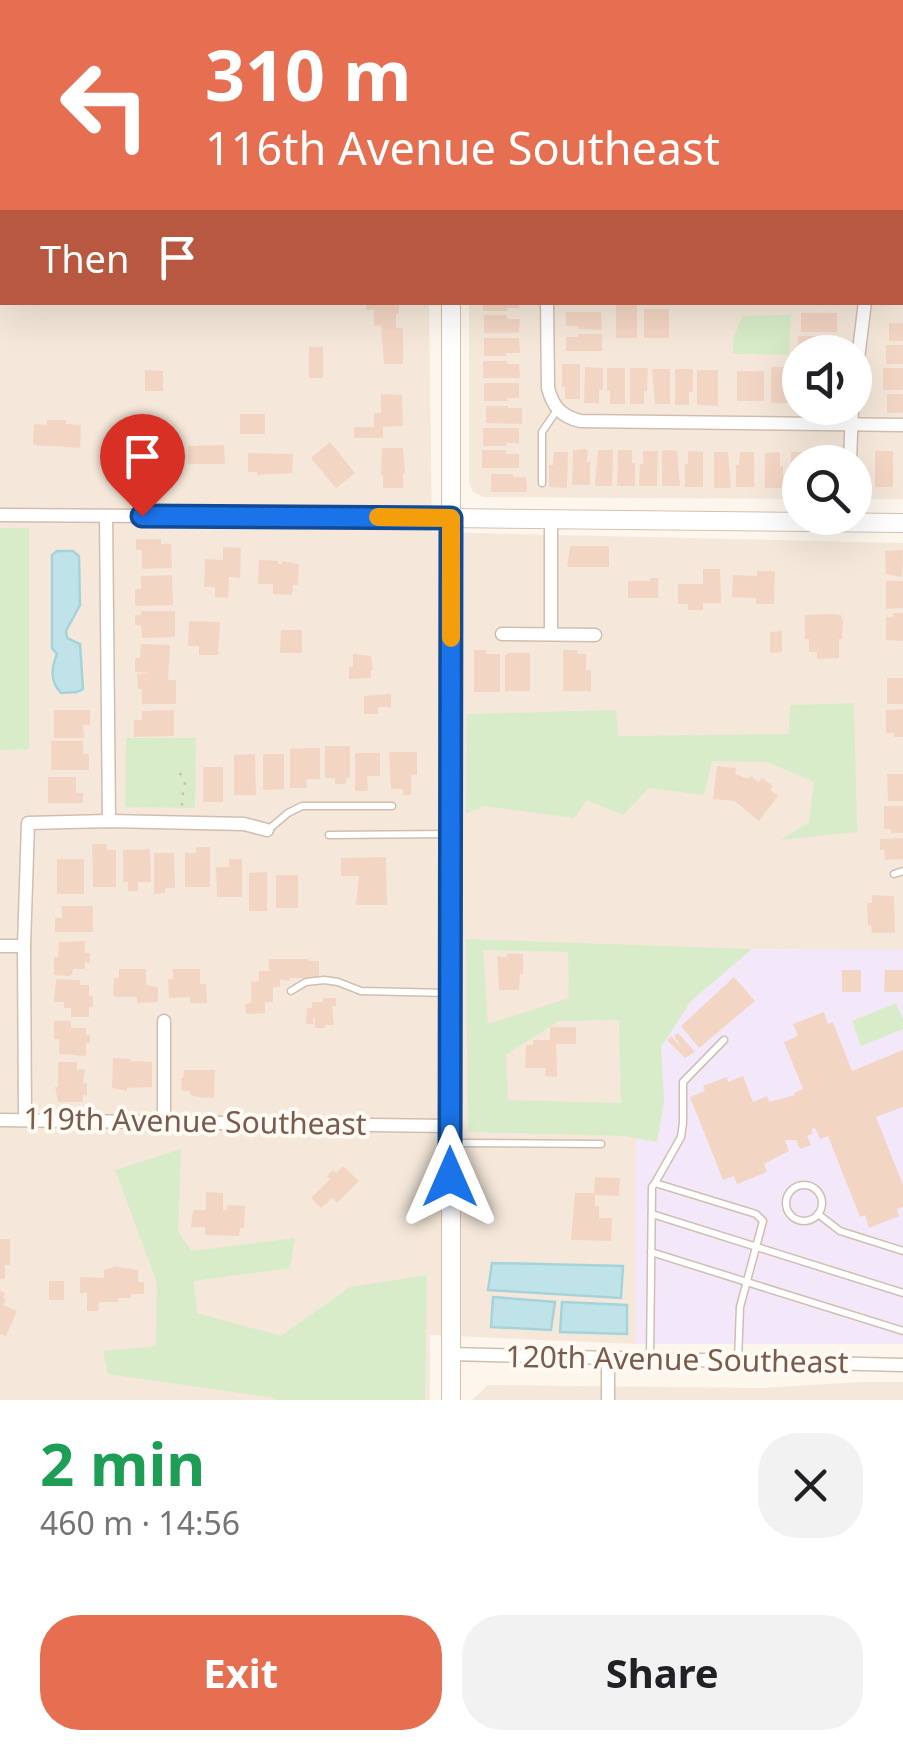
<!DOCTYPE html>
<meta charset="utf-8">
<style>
:root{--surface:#fff;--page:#f2f2f2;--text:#202124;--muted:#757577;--accent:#e76f51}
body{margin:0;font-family:"Noto Sans",sans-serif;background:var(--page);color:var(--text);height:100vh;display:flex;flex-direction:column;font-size:38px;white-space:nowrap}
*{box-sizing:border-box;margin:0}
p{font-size:32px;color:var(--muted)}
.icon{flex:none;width:55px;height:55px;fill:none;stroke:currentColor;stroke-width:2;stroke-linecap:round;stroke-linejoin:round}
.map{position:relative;height:1400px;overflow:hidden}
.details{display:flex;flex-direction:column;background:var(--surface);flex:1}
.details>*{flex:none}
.top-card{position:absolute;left:0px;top:0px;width:905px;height:305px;box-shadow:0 10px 40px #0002;background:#e76f51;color:#fff;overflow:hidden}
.controls{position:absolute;left:782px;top:335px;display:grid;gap:20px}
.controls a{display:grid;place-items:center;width:90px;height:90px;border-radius:50%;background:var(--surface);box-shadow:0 10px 40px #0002;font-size:50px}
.pin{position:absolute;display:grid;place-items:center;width:85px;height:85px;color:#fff;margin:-102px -42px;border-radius:50% 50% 50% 0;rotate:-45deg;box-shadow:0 0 10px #0007}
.pin .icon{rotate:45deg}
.me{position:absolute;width:110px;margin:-55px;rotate:0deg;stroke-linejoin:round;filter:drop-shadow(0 0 8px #0008)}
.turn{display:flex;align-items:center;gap:35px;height:210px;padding:0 40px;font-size:45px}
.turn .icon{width:130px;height:130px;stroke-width:2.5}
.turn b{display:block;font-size:70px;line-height:85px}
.then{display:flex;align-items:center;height:95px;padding:0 40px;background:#0003;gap:20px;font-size:38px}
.round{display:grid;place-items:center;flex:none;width:105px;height:105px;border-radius:40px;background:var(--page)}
.summary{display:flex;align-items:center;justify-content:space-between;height:170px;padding:0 40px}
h1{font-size:60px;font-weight:700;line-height:75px;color:#1e9e55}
.cta{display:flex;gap:20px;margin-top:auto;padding:20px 40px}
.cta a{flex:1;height:115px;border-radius:40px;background:var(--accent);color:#fff;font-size:40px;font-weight:700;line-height:115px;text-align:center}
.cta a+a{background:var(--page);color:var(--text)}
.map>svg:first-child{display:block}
</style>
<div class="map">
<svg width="903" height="1400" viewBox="0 0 903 1400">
<rect width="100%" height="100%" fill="#fdf6ec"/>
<g fill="#f5e8da" fill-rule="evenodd">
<path d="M771,0H903V499H855V462H800V499L483,497L473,492L469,482V303L902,302V2H771ZM800,352H855V408H800Z"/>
<path d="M2,128V302L429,303L432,532L903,543V950L636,949V1344L430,1335V1400H0V130Z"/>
<path d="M860,1382H903V1400H472L488,1385L761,1388Z"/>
</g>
<path fill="#f3e8fa" d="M636,949L903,950V1344H636Z"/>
<g fill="#d8ecc9" fill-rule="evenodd">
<path d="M791,315L789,355L733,354V339L742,316Z"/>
<path d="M0,528H29V749L0,750Z"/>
<path d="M854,703L857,832L780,840L809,822L814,782L767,762L712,761L704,795L649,788L623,815L587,800L574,818L484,806L466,814L467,714L616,710L618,736L789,734L790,705Z"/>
<path d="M126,738H196L195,808L125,807Z"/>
<path d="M466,939L752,949L691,1001L661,1047L664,1102L657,1142L624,1136L468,1132ZM483,950L568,952L569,998L488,1024ZM619,1020L621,1103L508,1100L506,1055L559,1021Z"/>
<path d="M896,1003L903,1020V1029L861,1046L852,1021Z"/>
<path d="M181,1149L178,1231L191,1251L295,1238L290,1268L194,1281L197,1313L281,1336L350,1287L427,1275L425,1400H275V1398L108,1374L103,1351L156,1346L157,1283L115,1170Z"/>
</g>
<g fill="#bfe3e8" stroke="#a5d3da" stroke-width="2.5">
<path d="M57,551H73L79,556L80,605L66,631L67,638L80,644L83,689L77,692L61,693C50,681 51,669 57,654L52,648V555Z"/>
<path d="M492,1263L623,1266L621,1298L488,1290Z"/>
<path d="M493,1297L555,1302L551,1330L491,1327Z"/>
<path d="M562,1302L627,1305V1334L560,1332Z"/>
</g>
<g fill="#f3d5c3">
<path d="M366,302H399V314H396V328H403V364H384L381,325L374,326V310H366Z"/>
<path d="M483,302H519V308H507V311H483Z"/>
<rect x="616" y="305" width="21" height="33"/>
<rect x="644" y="309" width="25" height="29"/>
<path d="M566,312H601L602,330L578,329V326H566Z"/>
<rect x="801" y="313" width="36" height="19"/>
<path d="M484,315H507V319H520L519,333H484Z"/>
<rect x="889" y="323" width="14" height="18"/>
<path d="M578,334H602V351H566V337H578Z"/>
<rect x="798" y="336" width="37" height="16"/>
<path d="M484,338H519L520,353H506V356H484Z"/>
<rect x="886" y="345" width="17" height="19"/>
<rect x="309" y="347" width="14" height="31"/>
<path d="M483,361H507V364H519L520,378H483Z"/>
<path d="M562,364H580V399H565V387H562Z"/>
<path d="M585,367L603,368V390H599V403H584Z"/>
<rect x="771" y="367" width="18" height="36"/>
<path d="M607,368H625V404H610V391H607Z"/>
<path d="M630,368H648L647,391H644V404H630Z"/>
<rect x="883" y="368" width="20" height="22"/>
<path d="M652,369H670V404H655Z"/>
<path d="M675,369H693V392H689V405H675Z"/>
<path d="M145,370L163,371V391H145Z"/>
<path d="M697,370H718V406L697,405Z"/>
<rect x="737" y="371" width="27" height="30"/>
<path d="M484,383H519V398H507V401H484Z"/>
<path d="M381,394L402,395L403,426L383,427V438H354V427H374V413H381Z"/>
<rect x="887" y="394" width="16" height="19"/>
<path d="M486,406H508V408H522V424L486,423Z"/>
<rect x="240" y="414" width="25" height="20"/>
<path d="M47,420H66V424L81,425L80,448L33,445L34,424L47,425Z"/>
<path d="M483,428H519V443H506V446H483Z"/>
<path d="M113,442L149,444L152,470L114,472Z"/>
<path d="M330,442L355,473L336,488L311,458Z"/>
<path d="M224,445L225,464H188V446Z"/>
<path d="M382,448H403L405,473H403V488H383V475H381Z"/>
<path d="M584,449L588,450L587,462H590V485H572L573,450Z"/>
<path d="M482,450H506V454H519V468H482Z"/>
<path d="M598,450H613L612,486H595Z"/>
<path d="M618,450H632V463H635V486H617Z"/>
<path d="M666,450L677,451L680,486H662V451Z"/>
<path d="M643,451H658L657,486H639L640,464H643Z"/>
<path d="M688,451L703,452V487H685V464H688Z"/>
<rect x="875" y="451" width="18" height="36"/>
<path d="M554,452H568L567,488L549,487V465H553Z"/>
<path d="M714,452H728L731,488H714Z"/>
<path d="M740,452H754V487H736V465H739Z"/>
<path d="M776,452L780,453V466H783V488H765V453Z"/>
<path d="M791,452H805V462H800V489H788V465H791Z"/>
<path d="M248,453L293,454L292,473L257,475V472H248Z"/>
<path d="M491,474H513V477H526L527,489L526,492H491Z"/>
<path d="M136,539H161V544H171L172,568L142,569V550H136Z"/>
<path d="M570,546H609V567H567Z"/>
<path d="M223,547L241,548L240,578L229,577L228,598L215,597V587H204L205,559L223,560Z"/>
<path d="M903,550L902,577L886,574L885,551Z"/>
<path d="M259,560L278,561V564H282V561L299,564L298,585H293L292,595L273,594V584H258Z"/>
<path d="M703,569H720L721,603H703V610H688V604H678V584H703Z"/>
<path d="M757,571H775L774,604H756V598L732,597L733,575L757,576Z"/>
<path d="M172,575L173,605L135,606V589H141V576Z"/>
<path d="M650,578H658V598H628V581H650Z"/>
<path d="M886,581H903V608L886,609Z"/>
<path d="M141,611H175V637L142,638L141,625H135V615H141Z"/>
<path d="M893,613H903V641L886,640V617H893Z"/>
<path d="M831,614L841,615L843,621L842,639H839V658L817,659V652H809V639H805V615Z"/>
<path d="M189,621L220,622L218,655H199V646H188Z"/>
<path d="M281,630H302V653H280Z"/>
<path d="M782,631V652L770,653V632Z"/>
<path d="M141,644L170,645L168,680H176V704H142V689H138L137,674L153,673L135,672V658H140Z"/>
<path d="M474,650H486V654H500V692H474Z"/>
<path d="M563,650H577V654H586V670H591V691H563Z"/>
<path d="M510,653H530V691H505V655Z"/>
<path d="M353,654L371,656L373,670H371V678L349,679V667H353Z"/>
<rect x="887" y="678" width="16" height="26"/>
<path d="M391,694V707H378V714H364V696Z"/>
<path d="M903,709V737H894V733H886V710Z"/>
<path d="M54,710H90V725H83L84,738H54Z"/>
<path d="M174,710V736L134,737V720H142V711Z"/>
<path d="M51,741H83V754H89V770H51Z"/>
<path d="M325,746H350V778H346V784H335V778H325Z"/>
<path d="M306,748H320V779H306L307,788H290V749Z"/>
<path d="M389,752H417V775H411V795H403V789H391Z"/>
<path d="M355,753H380V776H367L368,791H355Z"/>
<path d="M255,754L256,795H234V755Z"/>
<path d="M263,754H284V789L263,790Z"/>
<path d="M717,766L736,768L735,774L748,779L751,776L758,782L762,778L773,786L770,790L778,796L759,821L735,801L713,799Z"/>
<rect x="203" y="767" width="20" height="35"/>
<path d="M887,774H903V801H888Z"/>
<path d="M48,777H76V793H83V803H48Z"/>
<path d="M884,806H903V833H891V829H884Z"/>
<path d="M903,838V859L885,860L884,850H880V839Z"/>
<path d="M92,844H106L107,850H116V887H93Z"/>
<path d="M196,847H210V887H185V853H196Z"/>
<path d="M150,849L151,882H138V891H128V882H123V850Z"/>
<path d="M154,853H174L175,888H165V893L154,894Z"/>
<path d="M386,857L387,905H356L359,876H341V858Z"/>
<rect x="57" y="859" width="27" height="35"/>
<path d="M229,859H242V897H217L216,867H229Z"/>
<path d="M267,872V911H249V873Z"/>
<rect x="276" y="875" width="22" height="33"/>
<path d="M872,895L894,896L895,933H872L871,925L868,926L867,903H872Z"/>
<path d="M62,906H93V932H55V918H62Z"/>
<path d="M85,941V953H90V963L85,962V969H73L72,974L69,976L54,975V957H58L59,942Z"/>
<path d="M507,953L523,954V974H520L519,990H499L497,956L507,957Z"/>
<path d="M269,959H309V961H319V978H289L290,981L280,979V987H273V1002H265V1013L246,1014L245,1004L251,1003V982L259,981V971H269Z"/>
<path d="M119,969H146V985L158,987V1002L137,1003V997H115L113,993L114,978H119Z"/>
<path d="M173,969H200V984H206L207,1003H190V997L169,998L168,979H173Z"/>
<rect x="842" y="970" width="19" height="22"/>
<path d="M885,970H903V992H884Z"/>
<path d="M734,977L755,1001L699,1048L681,1026Z"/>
<path d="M56,979L80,980V985H89V996H93V1007H89V1017H71V1008H64V1002H54Z"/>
<path d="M323,998H336V1006H332L334,1025H325V1028H315V1018H313V1024H306L307,1008H312V1002H323Z"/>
<path d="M824,1012L828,1024L833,1022L852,1071L903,1050V1107L876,1117L903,1185V1207L897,1209L899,1216L869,1228L865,1215L860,1217L828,1136L820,1139L815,1128L811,1130L813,1133L807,1136L811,1145L800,1149L796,1140H785L789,1151L764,1164L767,1172L737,1184L734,1176L723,1180L690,1097L705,1091L703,1086L727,1077L728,1082L743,1076L753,1102L767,1096L769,1102L795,1095L794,1093L803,1089L784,1042L798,1036L793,1024Z"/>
<path d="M54,1021H71V1028H86V1035H90V1043H86V1056L59,1054V1039H54Z"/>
<path d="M550,1027H576V1044H556L557,1077L545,1076L546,1068H525L526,1045H533V1040H550Z"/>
<path d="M678,1033L695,1052L685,1058L667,1040L671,1036L683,1049L674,1036Z"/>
<path d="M113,1058L131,1059V1062L134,1061L152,1062V1087L127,1088V1091L112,1088Z"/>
<path d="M58,1062H77V1070L85,1069L83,1084L87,1083V1095H83V1102H58L55,1087H58Z"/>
<path d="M184,1070H215L214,1098L199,1097L190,1095V1091H182L181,1078H183Z"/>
<path d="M343,1166L359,1181L337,1203L332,1198L321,1208L311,1198L330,1179L327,1176L333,1170L336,1173Z"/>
<path d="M595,1177L620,1178L619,1196L595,1195V1206H599V1218H612L611,1241L571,1240L575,1193H594Z"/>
<path d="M206,1192L223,1193V1210H227V1205L245,1206L244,1228H240L239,1236L205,1235V1227H191L193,1210H206Z"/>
<path d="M0,1239H10V1265H5V1279H0Z"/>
<path d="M113,1266L138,1270V1282H144V1294H131V1298H118V1302H99L98,1311H87V1293H80V1277L104,1278V1270L112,1268Z"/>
<rect x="49" y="1281" width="15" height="19"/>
<path d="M0,1291L5,1293L3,1298L6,1299L3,1305L17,1311L6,1336L0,1334Z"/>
</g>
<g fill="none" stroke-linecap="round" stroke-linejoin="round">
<g stroke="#d1beb0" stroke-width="9">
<g id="lane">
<path d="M542,483V432L557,410"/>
<path d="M268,830L288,813L302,806H392"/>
<path d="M329,835L449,834"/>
<path d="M894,874L903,871"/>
<path d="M291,991L306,982L324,980L338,982L361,991L448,993"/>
<path d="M456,1143L601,1144"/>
<path d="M655,1183L681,1137L683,1123V1082L724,1040"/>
<circle cx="804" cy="1203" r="18"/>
<path d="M652,1214L903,1293"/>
<path d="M818,1214L840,1231L903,1251"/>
<path d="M651,1252L903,1331"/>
<path d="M650,1359L652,1187L655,1183L756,1214L763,1221L740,1307L738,1360"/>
</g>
</g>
<g stroke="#d1beb0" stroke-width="15">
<g id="street">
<path d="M783,2V0"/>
<path d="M902,47H903"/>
<path d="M902,188H903"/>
<path d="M547,302L548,388C553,407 561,416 580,421L903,425"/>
<path d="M855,383L865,302"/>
<path d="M850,462L852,408"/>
<path d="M0,515L451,518"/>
<path d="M106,516L109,821"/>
<path d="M551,519V634"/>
<path d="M502,634L595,635"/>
<path d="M0,946H24"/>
<path d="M25,1119L24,946L28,823L109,821L244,824L267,830"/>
<path d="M0,1120L449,1126"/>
<path d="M164,1122V1021"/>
<path d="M450,1354L903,1365"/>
<path d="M608,1358V1400"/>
</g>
</g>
<g stroke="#d6c0b0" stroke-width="20">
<g id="secondary">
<path d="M451,0V2"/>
<path d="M451,518L903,523"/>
<path d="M451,1400V302"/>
</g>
</g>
<g stroke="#d9b8a5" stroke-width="2.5" stroke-dasharray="2.5 8" stroke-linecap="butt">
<path d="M902,234H903"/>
<path d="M180,773L185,782L182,799V810"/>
</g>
<use href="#lane" stroke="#fff" stroke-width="6"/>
<use href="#street" stroke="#fff" stroke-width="12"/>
<use href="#secondary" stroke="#fff" stroke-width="18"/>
</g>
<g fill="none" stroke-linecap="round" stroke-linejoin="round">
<g stroke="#114b97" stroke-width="25">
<path id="route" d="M142,516L451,518L450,1177"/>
</g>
<use href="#route" stroke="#1a73e8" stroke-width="18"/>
<path stroke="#f59e0b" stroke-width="18" d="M378,517L451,518V638"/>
</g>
<g text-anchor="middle" stroke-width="8" stroke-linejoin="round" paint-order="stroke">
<g font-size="30" fill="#7a5c4d" stroke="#fffaf3">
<text transform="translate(195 1122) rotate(1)" y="10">119th Avenue Southeast</text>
<text transform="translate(677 1360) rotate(1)" y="10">120th Avenue Southeast</text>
</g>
</g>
</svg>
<div class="controls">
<a><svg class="icon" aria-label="sound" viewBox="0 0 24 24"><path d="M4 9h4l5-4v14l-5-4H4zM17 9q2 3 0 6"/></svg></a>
<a><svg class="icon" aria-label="search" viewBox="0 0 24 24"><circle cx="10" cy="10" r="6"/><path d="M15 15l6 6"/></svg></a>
</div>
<div class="pin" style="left:142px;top:516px;background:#d93025"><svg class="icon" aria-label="arrive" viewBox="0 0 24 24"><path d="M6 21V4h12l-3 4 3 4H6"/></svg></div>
<svg class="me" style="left:450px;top:1177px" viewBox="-20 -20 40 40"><path d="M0-17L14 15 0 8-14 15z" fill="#1a73e8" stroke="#fff" stroke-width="4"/></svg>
<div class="top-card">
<div class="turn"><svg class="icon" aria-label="left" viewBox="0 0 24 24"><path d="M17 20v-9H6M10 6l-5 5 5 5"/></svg><div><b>310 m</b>116th Avenue Southeast</div></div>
<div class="then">Then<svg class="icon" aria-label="arrive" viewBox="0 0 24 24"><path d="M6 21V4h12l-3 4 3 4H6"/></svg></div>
</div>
</div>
<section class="details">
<div class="summary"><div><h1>2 min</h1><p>460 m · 14:56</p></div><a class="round"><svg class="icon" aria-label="close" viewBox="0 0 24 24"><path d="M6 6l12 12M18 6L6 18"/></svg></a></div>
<div class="cta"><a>Exit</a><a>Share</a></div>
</section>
